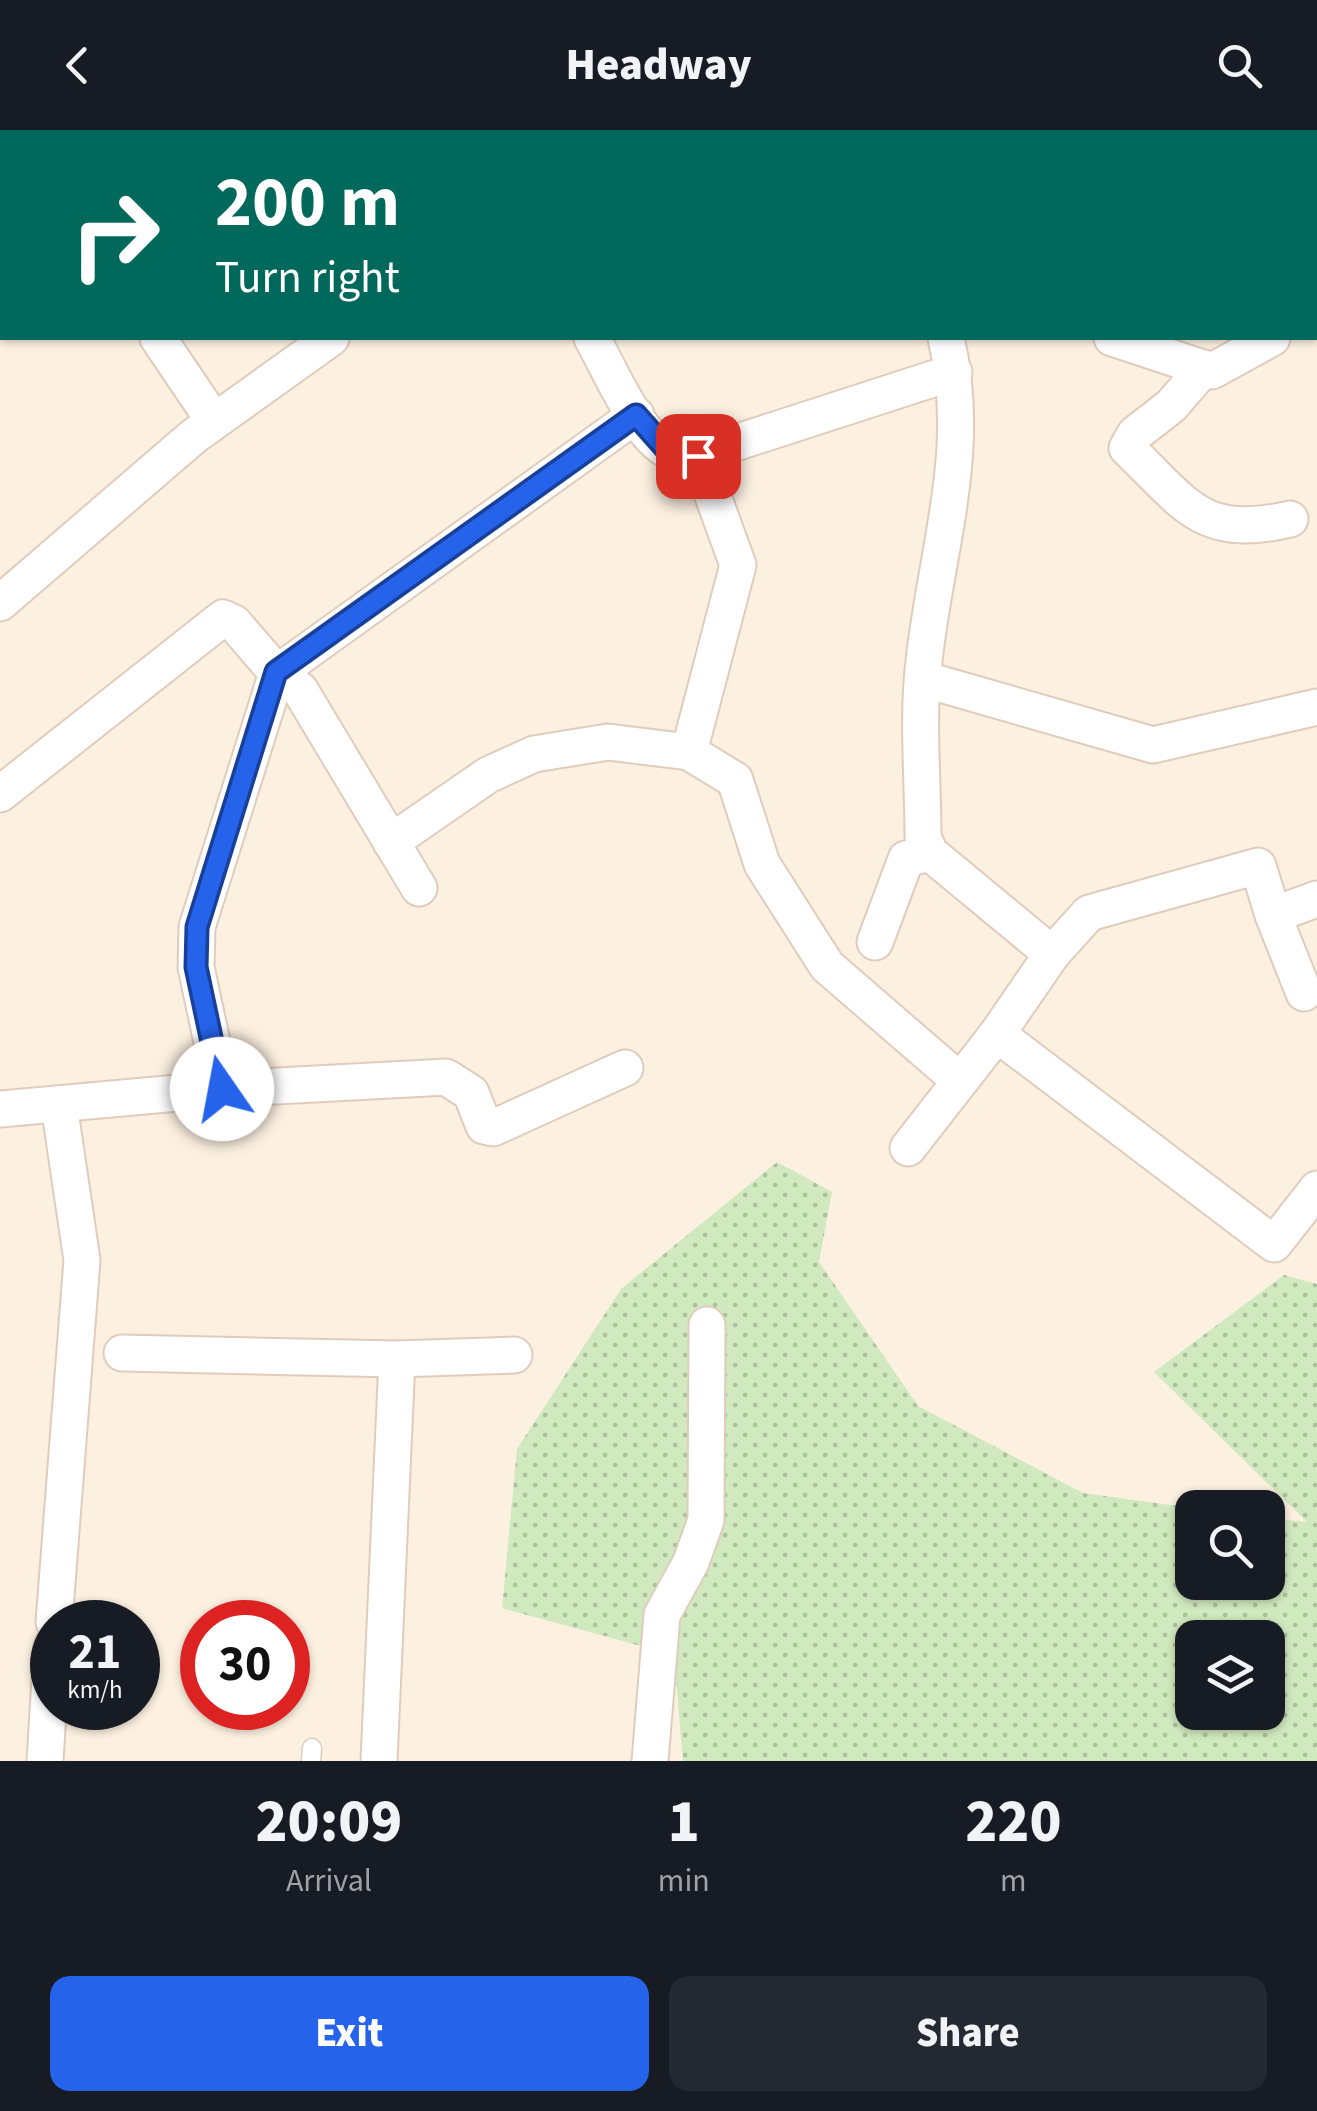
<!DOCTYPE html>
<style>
:root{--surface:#171b24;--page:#242831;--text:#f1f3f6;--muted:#9ea1a6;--accent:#2563eb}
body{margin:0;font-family:"Source Sans 3",sans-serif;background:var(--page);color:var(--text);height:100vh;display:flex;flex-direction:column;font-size:38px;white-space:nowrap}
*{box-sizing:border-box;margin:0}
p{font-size:32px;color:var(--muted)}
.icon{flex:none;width:55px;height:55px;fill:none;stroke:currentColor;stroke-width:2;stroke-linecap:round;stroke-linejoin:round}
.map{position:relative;height:1631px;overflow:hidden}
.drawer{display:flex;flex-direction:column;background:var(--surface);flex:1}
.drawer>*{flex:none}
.banner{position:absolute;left:0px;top:0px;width:1318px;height:210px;box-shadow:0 2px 8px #0004;background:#00695c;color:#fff;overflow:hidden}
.tools{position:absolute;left:1175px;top:1360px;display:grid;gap:20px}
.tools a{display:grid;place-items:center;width:110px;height:110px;border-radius:20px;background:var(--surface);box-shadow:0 2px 8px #0004;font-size:50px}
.speed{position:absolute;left:30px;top:1470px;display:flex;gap:20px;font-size:50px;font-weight:700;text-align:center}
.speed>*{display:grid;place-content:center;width:130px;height:130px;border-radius:50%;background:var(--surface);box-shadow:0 2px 8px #0004;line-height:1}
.speed small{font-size:25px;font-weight:400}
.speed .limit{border:15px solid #d22;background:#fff;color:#111}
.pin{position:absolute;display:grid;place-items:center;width:85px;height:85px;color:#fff;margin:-42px;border-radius:20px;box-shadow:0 5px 15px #0006}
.me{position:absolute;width:110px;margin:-55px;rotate:348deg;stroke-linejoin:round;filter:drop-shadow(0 0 8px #0008)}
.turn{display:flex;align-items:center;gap:35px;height:210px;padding:0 50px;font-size:45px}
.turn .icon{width:130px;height:130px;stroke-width:2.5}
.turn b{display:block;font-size:70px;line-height:85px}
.eta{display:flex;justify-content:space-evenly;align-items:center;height:170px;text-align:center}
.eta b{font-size:60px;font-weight:800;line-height:70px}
.primary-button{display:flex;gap:20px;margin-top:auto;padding:20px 50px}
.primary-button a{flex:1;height:115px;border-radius:20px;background:var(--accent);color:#fff;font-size:40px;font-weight:800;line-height:115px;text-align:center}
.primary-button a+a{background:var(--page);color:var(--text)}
header{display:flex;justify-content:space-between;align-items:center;height:130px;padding:0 50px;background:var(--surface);font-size:45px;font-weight:800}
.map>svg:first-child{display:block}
</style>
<header><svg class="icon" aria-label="back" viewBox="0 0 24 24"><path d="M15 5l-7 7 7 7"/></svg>Headway<svg class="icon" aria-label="search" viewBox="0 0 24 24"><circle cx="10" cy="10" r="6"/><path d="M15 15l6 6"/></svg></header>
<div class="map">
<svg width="1317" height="1631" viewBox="0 0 1317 1631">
<defs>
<pattern id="grass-dots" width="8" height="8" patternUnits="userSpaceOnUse" patternTransform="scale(2.5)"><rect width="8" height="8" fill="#d1e9bf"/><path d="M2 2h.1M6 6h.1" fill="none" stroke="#aec09d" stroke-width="1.8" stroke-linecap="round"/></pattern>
</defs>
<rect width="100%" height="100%" fill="#fcf0e0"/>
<path fill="url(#grass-dots)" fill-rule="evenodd" d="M777,1032L832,1062L819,1132L918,1276L1083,1363L1192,1378V1452H1268V1388L1307,1392L1154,1242L1284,1145L1317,1154V1631H683L674,1525L502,1478L517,1319L621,1159ZM1192,1508H1268V1582H1192Z"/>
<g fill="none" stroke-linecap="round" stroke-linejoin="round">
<g stroke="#e0ccbc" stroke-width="21">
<path id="service" d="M311,1631L312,1618"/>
</g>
<g stroke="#e0ccbc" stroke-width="39">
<g id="minor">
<path d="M191,0L192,2"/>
<path d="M476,0L477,2"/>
<path d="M879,0L881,2"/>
<path d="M1124,0L1126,2"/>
<path d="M70,2L74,0"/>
<path d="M0,51L2,49"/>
<path d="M1315,181L1317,180"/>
<path d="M158,208L214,291"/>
<path d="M592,208C609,238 636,303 667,320C675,324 689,324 698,325L738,435L689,622"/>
<path d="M946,208C973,321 936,420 924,531C917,588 923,649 923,707L930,723L1052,824"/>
<path d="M1112,208L1212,241L1272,208"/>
<path d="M1204,238L1171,276L1135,304L1127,318C1186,374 1201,410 1290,389"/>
<path d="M698,325L954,242"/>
<path d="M0,473L194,306L331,208"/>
<path d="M923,549L1153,615L1317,577"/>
<path d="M0,664L223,488L234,493L277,543L197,797L196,837L222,959"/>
<path d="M391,712L488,645L534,624L608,612L689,622L735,650L762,734L827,836L960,951"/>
<path d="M419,758L300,560L277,543L636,285"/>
<path d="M1273,785L1304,863"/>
<path d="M875,812L906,729L930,723"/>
<path d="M997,904L1052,824L1089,783L1258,736L1273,785L1317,769"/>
<path d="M0,979L222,959L446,947L471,963L484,996L493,998L625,938"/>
<path d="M908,1018L997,904L1274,1114L1317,1059"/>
<path d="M122,1223L397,1229L514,1225"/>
<path d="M54,1492L82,1130L59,975"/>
<path d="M45,1631L52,1516"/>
<path d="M379,1631L397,1229"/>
<path d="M650,1631L662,1485L691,1432L706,1390L707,1195"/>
</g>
</g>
<use href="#service" stroke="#fff" stroke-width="18"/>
<use href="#minor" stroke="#fff" stroke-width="35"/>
</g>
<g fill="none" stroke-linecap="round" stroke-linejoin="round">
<g stroke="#184099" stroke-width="25">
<path id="route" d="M222,959L196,837L197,797L276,542L636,285L668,321L698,326"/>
</g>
<use href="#route" stroke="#2563eb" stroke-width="18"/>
</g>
</svg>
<div class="tools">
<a><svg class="icon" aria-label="search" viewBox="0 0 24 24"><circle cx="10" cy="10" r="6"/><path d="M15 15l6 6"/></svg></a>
<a><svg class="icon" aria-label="layers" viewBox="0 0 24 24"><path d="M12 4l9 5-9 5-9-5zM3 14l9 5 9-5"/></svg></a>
</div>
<div class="speed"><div>21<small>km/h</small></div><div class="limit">30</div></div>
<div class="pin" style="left:698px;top:326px;background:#d93025"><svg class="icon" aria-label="arrive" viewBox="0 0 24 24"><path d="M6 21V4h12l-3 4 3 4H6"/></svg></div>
<svg class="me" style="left:222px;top:959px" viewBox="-20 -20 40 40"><circle r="19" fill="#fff"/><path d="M0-13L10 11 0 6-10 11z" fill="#2563eb"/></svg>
<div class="banner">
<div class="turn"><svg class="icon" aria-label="right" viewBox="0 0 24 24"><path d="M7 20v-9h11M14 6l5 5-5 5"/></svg><div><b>200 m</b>Turn right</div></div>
</div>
</div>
<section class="drawer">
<div class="eta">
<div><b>20:09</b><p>Arrival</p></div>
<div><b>1</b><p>min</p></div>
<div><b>220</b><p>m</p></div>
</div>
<div class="primary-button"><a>Exit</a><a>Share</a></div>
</section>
